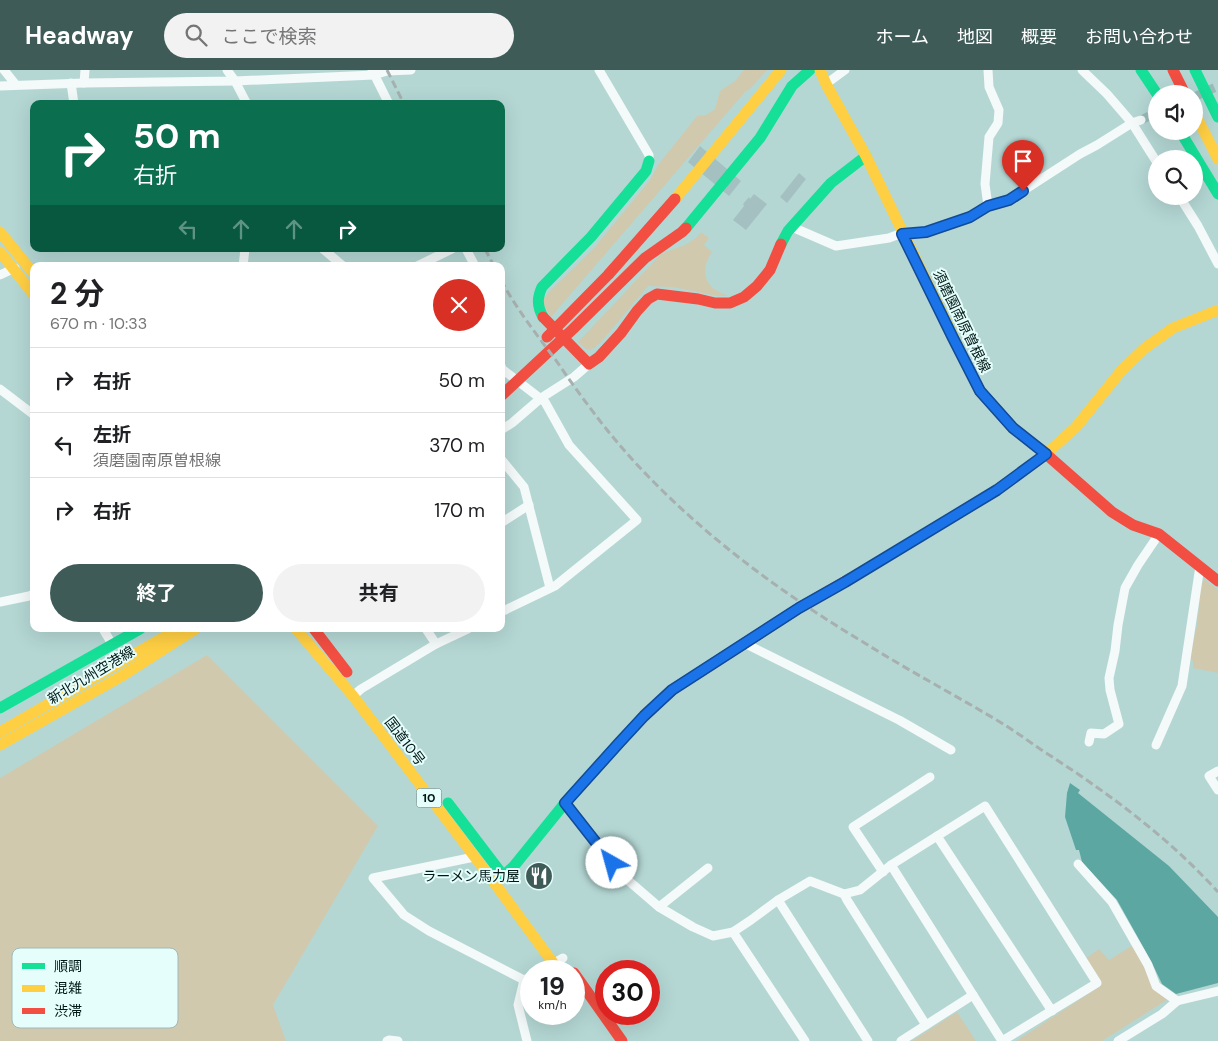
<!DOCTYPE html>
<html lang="ja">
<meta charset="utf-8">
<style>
:root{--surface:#fff;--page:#f2f2f2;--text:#202124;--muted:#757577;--line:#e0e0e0;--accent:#3f5b58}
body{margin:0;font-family:"DM Sans","Noto Sans JP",sans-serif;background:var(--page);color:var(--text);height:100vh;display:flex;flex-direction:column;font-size:19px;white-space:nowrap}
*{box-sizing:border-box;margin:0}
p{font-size:16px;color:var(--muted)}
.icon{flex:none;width:28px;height:28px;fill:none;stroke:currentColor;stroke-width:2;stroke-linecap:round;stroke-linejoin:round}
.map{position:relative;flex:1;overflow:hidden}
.sheet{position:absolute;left:30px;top:192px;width:475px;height:370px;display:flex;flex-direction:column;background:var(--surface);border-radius:10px;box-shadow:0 5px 20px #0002}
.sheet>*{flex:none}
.top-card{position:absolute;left:30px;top:30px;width:475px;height:152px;border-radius:10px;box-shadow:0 5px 20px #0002;background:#0b6e4f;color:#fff;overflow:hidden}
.fabs{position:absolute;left:1148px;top:15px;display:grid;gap:10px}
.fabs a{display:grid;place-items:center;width:55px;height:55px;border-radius:50%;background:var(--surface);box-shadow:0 5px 20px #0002;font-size:25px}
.speed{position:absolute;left:520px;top:890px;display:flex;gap:10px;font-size:25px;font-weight:700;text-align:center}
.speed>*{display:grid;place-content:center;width:65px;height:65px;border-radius:50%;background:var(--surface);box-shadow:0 5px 20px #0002;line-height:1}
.speed small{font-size:12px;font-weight:400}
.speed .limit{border:8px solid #d22;background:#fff;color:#111}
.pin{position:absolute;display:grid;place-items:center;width:42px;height:42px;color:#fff;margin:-51px -21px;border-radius:50% 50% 50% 0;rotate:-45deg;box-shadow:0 0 5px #0007}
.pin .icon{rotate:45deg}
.me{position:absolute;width:55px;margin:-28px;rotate:322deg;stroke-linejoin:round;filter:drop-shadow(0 0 4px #0008)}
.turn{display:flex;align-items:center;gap:18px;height:105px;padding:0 20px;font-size:22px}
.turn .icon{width:65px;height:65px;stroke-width:2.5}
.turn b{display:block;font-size:35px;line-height:42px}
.lanes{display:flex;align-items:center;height:48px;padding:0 20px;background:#0003;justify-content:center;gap:25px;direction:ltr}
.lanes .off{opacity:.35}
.round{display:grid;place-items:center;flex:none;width:52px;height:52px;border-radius:26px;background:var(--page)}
.summary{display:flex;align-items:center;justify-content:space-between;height:85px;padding:0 20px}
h1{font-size:30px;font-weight:700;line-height:38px}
.action{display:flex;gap:10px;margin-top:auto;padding:10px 20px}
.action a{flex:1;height:58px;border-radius:30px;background:var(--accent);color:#fff;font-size:20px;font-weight:700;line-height:58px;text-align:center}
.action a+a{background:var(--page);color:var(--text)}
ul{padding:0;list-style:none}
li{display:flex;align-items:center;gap:15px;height:65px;padding:0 20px;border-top:1px solid var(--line)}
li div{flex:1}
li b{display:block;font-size:19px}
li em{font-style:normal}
header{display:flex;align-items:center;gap:30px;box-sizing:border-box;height:70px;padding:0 25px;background:var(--accent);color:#fff}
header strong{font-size:24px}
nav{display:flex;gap:28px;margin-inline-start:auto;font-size:18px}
.search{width:350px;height:45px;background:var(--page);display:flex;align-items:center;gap:12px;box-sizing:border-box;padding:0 18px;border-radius:28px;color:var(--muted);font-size:19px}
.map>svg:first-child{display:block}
</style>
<header>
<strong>Headway</strong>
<div class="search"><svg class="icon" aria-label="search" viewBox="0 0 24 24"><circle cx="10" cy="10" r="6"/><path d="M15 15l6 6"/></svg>ここで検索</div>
<nav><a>ホーム</a><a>地図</a><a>概要</a><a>お問い合わせ</a></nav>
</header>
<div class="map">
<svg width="1218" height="971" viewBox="0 0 1218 971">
<rect width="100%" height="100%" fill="#b4d7d4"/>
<g fill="#d1c9ae">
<path d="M744,0H767L751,18L745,22L551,247L543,234L544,228L549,222L594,178L650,110L658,95L697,46L706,45L715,39L720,21L735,11Z"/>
<path d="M701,162L709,168L704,175L712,182C704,194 701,208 714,219C718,222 723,223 728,226H718L673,217L648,216L601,272C590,282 589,283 578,272L661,184L687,174L697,167Z"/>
<path d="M1204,509L1218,520V603L1193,598V591L1189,589L1197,556L1201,516Z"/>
<path d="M207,585L378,756L273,935L286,971H0V708Z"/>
<path d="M1133,875L1146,896L1170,928L1102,971H1016L1102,915L1085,889L1099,879L1109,890Z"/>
<path d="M957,942L976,971H912Z"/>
</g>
<path fill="#5da7a2" d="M1070,713L1080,720L1078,723L1169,796L1218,847V913L1176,924L1162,914L1151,891L1117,830L1082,792L1079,780H1076L1065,747L1067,723Z"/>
<g fill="#a5c0c1">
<path d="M700,76L741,111L729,126L688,92Z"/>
<path d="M799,103L806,109L787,133L780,127Z"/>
<path d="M754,124L767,134L746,160L733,150L744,136L743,134L749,127L750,129Z"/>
</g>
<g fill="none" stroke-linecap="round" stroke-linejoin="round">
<g stroke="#99bab8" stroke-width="9" stroke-dasharray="9 4.5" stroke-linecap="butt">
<path d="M1194,27L1218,16"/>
<path d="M1141,50L1156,43"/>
</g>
<g stroke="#f4f9f9" stroke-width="9">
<path d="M4,0L16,15"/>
<path d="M227,0L235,11L247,34"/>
<path d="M372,0L389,34"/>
<path d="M599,0L649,85V91"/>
<path d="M1082,0L1107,24L1132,53L1156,91"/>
<path d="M71,13L74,34"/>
<path d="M84,13L85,0"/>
<path d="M826,14L845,0"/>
<path d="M0,16L84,13L235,11L374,5L387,1L411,0"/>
<path d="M1179,126L1198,156L1218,194"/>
<path d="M988,136L985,114L989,67L998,53L999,40L989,17L988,0"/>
<path d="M792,157L836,176L889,168L902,163L926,162L971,147L988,136L1009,130L1080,84L1097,75L1132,53L1141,50"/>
<path d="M323,179L343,196"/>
<path d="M466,179L475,196"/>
<path d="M243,196L245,179"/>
<path d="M417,196L452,179"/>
<path d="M0,205L15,198"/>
<path d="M501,296L502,299L545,332L569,375L637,450L555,516L501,542"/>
<path d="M0,319L34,345"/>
<path d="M501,360L512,353L541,328L574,307L589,294"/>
<path d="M501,389L524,417L550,518"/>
<path d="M501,453L529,435"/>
<path d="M0,532L29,526L34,524"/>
<path d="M103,559L112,574"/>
<path d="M426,559L436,574"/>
<path d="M744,573L899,650L951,680"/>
<path d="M353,626L361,619L436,574L468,559"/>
<path d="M1089,672L1091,663L1104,664L1119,654L1110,620L1109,608L1115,581L1118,555L1125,518L1138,495L1159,464"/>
<path d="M1156,675L1182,616L1200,496"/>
<path d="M1218,701L1209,706L1218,720"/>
<path d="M565,733L623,806L659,837L693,857L713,866L733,862L751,850L778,830L810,811L844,824L860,820L891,795L985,736L1097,913L1002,971"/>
<path d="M937,766L1052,941"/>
<path d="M474,787L373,808L404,845L429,861L524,910"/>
<path d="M1078,794L1112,832L1148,895L1156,916L1177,931"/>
<path d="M891,795L1002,971"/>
<path d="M883,802L853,757L930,707"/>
<path d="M844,824L847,830L926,955"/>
<path d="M778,830L868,971"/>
<path d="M659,837L708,798"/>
<path d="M733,862L805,971"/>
<path d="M540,901L563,888"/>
<path d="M387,971L389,970L398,971"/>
<path d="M527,971L518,935L524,910L531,907"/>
<path d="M901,971L973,925"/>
<path d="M1118,971L1162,944L1177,931L1218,921"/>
</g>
<g stroke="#16e098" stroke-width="11">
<path d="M1141,0L1157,24"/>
<path d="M1195,0L1218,47"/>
<path d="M1180,61L1218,124"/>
<path d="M686,158L760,68L792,16L810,0"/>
<path d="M781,174L788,161L831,113L866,86"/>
<path d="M543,247C537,236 537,228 542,217L591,167L646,101L649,91"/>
<path d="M0,638L140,559"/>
<path d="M448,733L499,800"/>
<path d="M493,811L503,806L514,796L565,733L642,648"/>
</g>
<g stroke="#ffcf43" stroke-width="11">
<path d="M820,0L826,14L866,86L965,291"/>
<path d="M1194,42L1218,89"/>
<path d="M675,129L781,0"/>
<path d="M0,162L34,204"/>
<path d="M0,182L34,225"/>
<path d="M851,508L997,420L1046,384L1076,357L1121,301L1145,278L1173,258L1218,240"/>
<path d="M296,559L353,626L493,811L559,901"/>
<path d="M0,662L178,559"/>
<path d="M0,675L120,607L195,559"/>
</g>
<g stroke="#f24e42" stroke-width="11">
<path d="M1173,0L1185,24"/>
<path d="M543,247L589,294L599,287L621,263L637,241L648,229L657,224L698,229L715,233H730L744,227L757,216L770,200L781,174"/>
<path d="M547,267L608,205L675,129"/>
<path d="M965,291L980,321L1013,358L1046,384L1112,442L1133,455L1159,464L1218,511"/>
<path d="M501,326L573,259L645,188L682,162L686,158"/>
<path d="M314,559L347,602"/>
<path d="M642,648L672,620L799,538L851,508"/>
<path d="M574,903L622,971"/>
</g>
<g stroke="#a7b0af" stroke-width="3" stroke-dasharray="8 4" stroke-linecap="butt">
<path d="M387,0L404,34"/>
<path d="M485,179L494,196"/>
<path d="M501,210C516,238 536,264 555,289C582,328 611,368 644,402C708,469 783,524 863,572C906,599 951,623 995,649C1012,659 1027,670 1043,681C1107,722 1167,766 1218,822"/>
</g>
</g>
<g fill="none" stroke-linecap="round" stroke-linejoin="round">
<g stroke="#114b97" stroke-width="12">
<path id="route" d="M612,793L565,733L619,673L644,646L672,620L799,538L845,512L997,420L1046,384L1013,358L980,321L953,268L902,164L926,162L970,147L988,136L1009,130L1023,121"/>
</g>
<use href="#route" stroke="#1a73e8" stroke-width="9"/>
</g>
<defs>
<g id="restaurant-disc" transform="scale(1.4375)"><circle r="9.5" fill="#3f5b58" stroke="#e5fefc"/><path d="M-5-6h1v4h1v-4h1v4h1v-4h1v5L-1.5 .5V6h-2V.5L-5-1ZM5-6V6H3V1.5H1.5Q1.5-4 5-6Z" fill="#fff"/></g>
</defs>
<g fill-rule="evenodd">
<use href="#restaurant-disc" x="539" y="806"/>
</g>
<g text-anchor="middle" stroke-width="4" stroke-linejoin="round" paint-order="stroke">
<rect fill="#e5fefc" stroke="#455d5b" stroke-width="1" x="416.5" y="718.5" width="25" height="19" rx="4"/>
<g font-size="12" font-weight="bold" fill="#001816">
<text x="429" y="732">10</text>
</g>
<g font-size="14" fill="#001816" stroke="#e5fefc">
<text transform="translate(962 251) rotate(64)" y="5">須磨園南原曽根線</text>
<text transform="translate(91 605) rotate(-31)" y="5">新北九州空港線</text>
<text transform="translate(405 671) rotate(53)" y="5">国道10号</text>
</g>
<g font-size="14" fill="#001816" stroke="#e5fefc" text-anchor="end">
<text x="520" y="811">ラーメン馬力屋</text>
</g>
</g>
<rect x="12" y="878" width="166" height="80" rx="8" fill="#e5fefc" stroke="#a0b9b7" stroke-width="1"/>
<rect x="22" y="893" width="23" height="6" fill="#16e098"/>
<rect x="22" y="915" width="23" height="7" fill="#ffcf43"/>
<rect x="22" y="938" width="23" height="6" fill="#f24e42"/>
<g font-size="14" fill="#001816">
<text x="54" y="901">順調</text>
<text x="54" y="923">混雑</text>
<text x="54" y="946">渋滞</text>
</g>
</svg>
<div class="fabs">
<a><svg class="icon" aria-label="sound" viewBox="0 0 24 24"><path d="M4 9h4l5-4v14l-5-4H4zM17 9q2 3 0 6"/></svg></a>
<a><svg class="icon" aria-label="search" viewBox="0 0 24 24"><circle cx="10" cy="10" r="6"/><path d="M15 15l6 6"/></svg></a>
</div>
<div class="speed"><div>19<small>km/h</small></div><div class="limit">30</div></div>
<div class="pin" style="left:1023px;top:121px;background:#d93025"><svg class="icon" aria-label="arrive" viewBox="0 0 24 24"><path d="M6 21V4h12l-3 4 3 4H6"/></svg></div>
<svg class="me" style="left:612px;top:793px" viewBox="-20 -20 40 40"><circle r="19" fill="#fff"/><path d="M0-13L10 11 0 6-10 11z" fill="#1a73e8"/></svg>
<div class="top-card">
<div class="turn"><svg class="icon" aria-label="right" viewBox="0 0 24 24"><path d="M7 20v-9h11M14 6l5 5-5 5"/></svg><div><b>50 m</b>右折</div></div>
<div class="lanes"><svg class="icon off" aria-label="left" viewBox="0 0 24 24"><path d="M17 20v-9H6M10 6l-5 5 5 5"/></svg><svg class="icon off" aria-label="ahead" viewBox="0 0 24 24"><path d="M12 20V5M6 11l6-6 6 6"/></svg><svg class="icon off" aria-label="ahead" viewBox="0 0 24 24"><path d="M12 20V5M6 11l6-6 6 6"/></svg><svg class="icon" aria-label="right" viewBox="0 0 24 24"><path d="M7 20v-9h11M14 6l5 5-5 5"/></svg></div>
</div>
<section class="sheet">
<div class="summary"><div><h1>2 分</h1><p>670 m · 10:33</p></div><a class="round" style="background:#d93025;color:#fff"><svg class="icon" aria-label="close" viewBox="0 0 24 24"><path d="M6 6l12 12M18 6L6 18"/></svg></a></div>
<ul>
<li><svg class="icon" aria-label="right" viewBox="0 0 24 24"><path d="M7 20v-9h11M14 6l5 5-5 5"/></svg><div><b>右折</b></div><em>50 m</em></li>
<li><svg class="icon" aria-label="left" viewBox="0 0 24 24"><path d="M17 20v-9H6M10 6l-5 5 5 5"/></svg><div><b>左折</b><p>須磨園南原曽根線</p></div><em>370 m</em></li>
<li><svg class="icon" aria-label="right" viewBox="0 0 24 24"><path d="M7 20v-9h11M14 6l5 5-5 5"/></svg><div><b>右折</b></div><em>170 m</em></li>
</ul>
<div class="action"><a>終了</a><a>共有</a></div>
</section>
</div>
